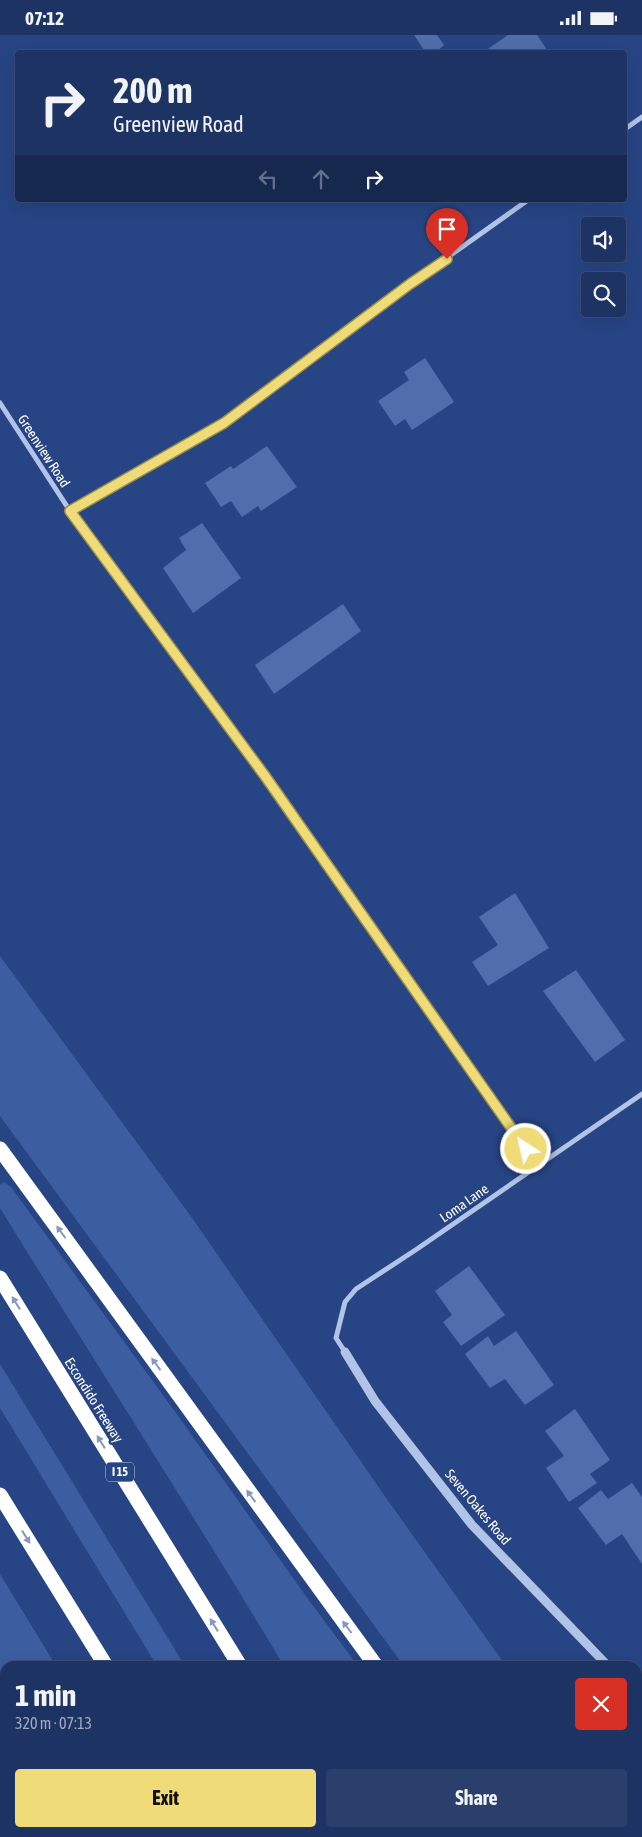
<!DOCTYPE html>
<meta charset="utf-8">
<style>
:root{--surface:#1d3363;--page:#2a3f6c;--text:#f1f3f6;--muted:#a0aabe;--line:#3b4e78;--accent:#efdb77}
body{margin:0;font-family:"Asap Condensed",sans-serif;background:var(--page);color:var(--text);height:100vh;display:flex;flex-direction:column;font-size:19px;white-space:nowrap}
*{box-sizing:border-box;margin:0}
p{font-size:16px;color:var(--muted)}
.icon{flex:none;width:28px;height:28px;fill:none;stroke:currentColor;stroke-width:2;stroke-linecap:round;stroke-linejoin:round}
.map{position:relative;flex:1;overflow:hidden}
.details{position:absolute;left:0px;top:1626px;width:642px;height:176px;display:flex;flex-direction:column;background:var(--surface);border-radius:15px 15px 0 0;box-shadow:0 5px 20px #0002,0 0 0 1px var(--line)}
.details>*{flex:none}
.guide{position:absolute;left:15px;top:15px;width:612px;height:152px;border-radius:5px;box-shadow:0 5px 20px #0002,0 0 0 1px var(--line);background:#1d3363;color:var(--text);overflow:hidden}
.buttons{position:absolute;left:581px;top:182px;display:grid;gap:10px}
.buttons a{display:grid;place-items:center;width:45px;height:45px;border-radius:5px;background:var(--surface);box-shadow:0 5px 20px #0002,0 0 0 1px var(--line);font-size:25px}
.pin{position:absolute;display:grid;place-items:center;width:42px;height:42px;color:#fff;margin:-51px -21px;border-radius:50% 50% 50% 0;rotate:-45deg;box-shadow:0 0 5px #0007}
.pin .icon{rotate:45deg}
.me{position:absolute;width:55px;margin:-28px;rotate:325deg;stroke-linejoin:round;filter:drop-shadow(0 0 4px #0008)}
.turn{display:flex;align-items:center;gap:18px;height:105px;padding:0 15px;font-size:22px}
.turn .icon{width:65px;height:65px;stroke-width:2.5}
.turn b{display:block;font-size:35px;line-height:42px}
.lanes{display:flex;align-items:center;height:48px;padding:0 15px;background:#0003;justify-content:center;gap:25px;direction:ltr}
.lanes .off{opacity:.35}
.round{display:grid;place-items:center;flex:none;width:52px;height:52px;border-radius:5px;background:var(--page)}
.summary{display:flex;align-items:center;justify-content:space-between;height:85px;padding:0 15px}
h1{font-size:30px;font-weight:700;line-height:38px}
.button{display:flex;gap:10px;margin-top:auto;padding:10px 15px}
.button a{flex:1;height:58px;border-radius:5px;background:var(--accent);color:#111;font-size:20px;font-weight:700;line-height:58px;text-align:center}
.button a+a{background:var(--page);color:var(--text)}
.status{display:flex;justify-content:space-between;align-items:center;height:35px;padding:0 25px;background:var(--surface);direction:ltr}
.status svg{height:14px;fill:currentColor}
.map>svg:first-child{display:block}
</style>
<div class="status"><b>07:12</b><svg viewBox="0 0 49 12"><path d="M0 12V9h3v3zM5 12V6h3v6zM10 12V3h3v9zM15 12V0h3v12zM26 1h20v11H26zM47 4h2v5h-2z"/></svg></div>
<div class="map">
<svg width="642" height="1802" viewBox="0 0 642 1802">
<rect width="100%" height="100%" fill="#274484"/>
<g fill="#3c5da0">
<path d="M0,921L190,1180L389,1467L506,1631H404L0,1081Z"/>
<path d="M4,1147L11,1152L176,1378L308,1564L358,1631H284C192,1477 94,1326 0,1173V1150Z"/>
<path d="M0,1329L185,1631H157L0,1373Z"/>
<path d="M0,1539L56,1631H5V1648L0,1638Z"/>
<path d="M0,1719L5,1729V1798H39L42,1802H0Z"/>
<path d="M80,1798H156L159,1802H83Z"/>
<path d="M383,1798H480L484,1802H386Z"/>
<path d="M522,1798H626L629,1802H525Z"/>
</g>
<g fill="#506eab">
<path d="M414,0H437L444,10L435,18H426Z"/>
<path d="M508,0H537L549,18H482Z"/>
<path d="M425,323L454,367L412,395L405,384L395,391L378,366L409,345L404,337Z"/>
<path d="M267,411L297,452L261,476L258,471L242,482L231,466L221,472L205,448L231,431L233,434Z"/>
<path d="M202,488L241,543L193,578L163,533L186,515L179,503Z"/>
<path d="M343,569L361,596L274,659L255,630Z"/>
<path d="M515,858L549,913L488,951L472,927L498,910L479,882Z"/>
<path d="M576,935L625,1005L595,1027L543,956Z"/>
<path d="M469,1231L505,1280L461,1311L443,1287L452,1280L435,1256Z"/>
<path d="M516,1296L554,1350L525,1370L505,1344L490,1353L465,1319L488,1301L494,1311Z"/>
<path d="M575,1374L610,1425L590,1439L597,1448L569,1467L546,1433L564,1421L545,1396Z"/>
<path d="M632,1448L642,1462V1529L622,1499L606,1510L578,1473L601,1455L608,1464Z"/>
</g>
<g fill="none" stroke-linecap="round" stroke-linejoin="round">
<g stroke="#b1c3e7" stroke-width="5">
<path d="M625,94L642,82"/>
<path d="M0,368L70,476L265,741L538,1131"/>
<path d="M70,476L225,388L410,249L528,165"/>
<path d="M345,1317L336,1303L345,1267L356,1254L417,1214L642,1059"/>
</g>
<g stroke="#b1c3e7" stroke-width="9">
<path d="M345,1317L375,1366L472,1490L608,1631"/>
<path d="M638,1661L642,1666"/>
</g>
<g stroke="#fff" stroke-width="15">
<path d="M0,1114L376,1631"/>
<path d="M0,1243L240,1631"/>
<path d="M0,1460L106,1631"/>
<path d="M0,1671L5,1681"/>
<path d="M63,1798L65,1802"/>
<path d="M209,1798L212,1802"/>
<path d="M342,1798L345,1802"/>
<path d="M499,1798L502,1802"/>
</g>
</g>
<defs><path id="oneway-solid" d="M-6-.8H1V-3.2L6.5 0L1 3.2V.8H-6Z" transform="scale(1.25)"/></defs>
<g fill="#8898bb">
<use href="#oneway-solid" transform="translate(61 1197) rotate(-126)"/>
<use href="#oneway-solid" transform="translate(16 1268) rotate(-122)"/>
<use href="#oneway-solid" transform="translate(156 1329) rotate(-126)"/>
<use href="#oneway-solid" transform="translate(101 1407) rotate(-122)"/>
<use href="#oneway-solid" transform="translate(251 1461) rotate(-126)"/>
<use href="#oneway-solid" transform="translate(26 1502) rotate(58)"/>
<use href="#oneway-solid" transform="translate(214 1590) rotate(-122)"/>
<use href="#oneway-solid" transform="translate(347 1592) rotate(-127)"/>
</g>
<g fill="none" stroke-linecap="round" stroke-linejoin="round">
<g stroke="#9b8e4d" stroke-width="12">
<path id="route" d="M447,224L410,249L224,388L70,476L265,741L526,1114"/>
</g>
<use href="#route" stroke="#efdb77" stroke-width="9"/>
</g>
<g text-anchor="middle" stroke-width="5" stroke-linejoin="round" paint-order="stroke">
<rect fill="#274484" stroke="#bec7da" stroke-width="1" x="106" y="1427.5" width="28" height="19" rx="4"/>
<g font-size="12" font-weight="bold" fill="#fff">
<text x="120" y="1441">I 15</text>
</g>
<g font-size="14" fill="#fff" stroke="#274484">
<text transform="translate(44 416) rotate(57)" y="5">Greenview Road</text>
<text transform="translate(464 1168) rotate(-35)" y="5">Loma Lane</text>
<text transform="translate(94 1365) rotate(58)" y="5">Escondido Freeway</text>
<text transform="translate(478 1472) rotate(50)" y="5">Seven Oakes Road</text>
</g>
</g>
</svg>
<div class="buttons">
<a><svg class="icon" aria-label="sound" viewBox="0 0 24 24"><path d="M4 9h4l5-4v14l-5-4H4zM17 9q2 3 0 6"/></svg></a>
<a><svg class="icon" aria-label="search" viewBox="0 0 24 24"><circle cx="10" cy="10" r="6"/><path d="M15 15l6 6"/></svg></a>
</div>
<div class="pin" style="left:447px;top:224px;background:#d93025"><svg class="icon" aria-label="arrive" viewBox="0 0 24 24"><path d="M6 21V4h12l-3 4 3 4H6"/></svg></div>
<svg class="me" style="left:526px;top:1114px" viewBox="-20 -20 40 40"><circle r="17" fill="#efdb77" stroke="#fff" stroke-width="3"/><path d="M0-11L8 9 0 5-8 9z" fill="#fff"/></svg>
<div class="guide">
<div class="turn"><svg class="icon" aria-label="right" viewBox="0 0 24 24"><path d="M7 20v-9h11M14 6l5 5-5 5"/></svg><div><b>200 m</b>Greenview Road</div></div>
<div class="lanes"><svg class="icon off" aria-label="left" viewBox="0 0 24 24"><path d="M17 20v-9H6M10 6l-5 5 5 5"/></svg><svg class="icon off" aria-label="ahead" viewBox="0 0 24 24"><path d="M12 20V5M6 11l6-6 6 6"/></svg><svg class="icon" aria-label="right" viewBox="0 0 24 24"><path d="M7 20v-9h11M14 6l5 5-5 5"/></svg></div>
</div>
<section class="details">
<div class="summary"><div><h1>1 min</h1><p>320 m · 07:13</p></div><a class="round" style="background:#d93025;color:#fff"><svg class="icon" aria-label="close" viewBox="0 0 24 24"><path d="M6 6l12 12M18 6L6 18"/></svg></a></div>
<div class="button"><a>Exit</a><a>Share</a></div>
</section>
</div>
